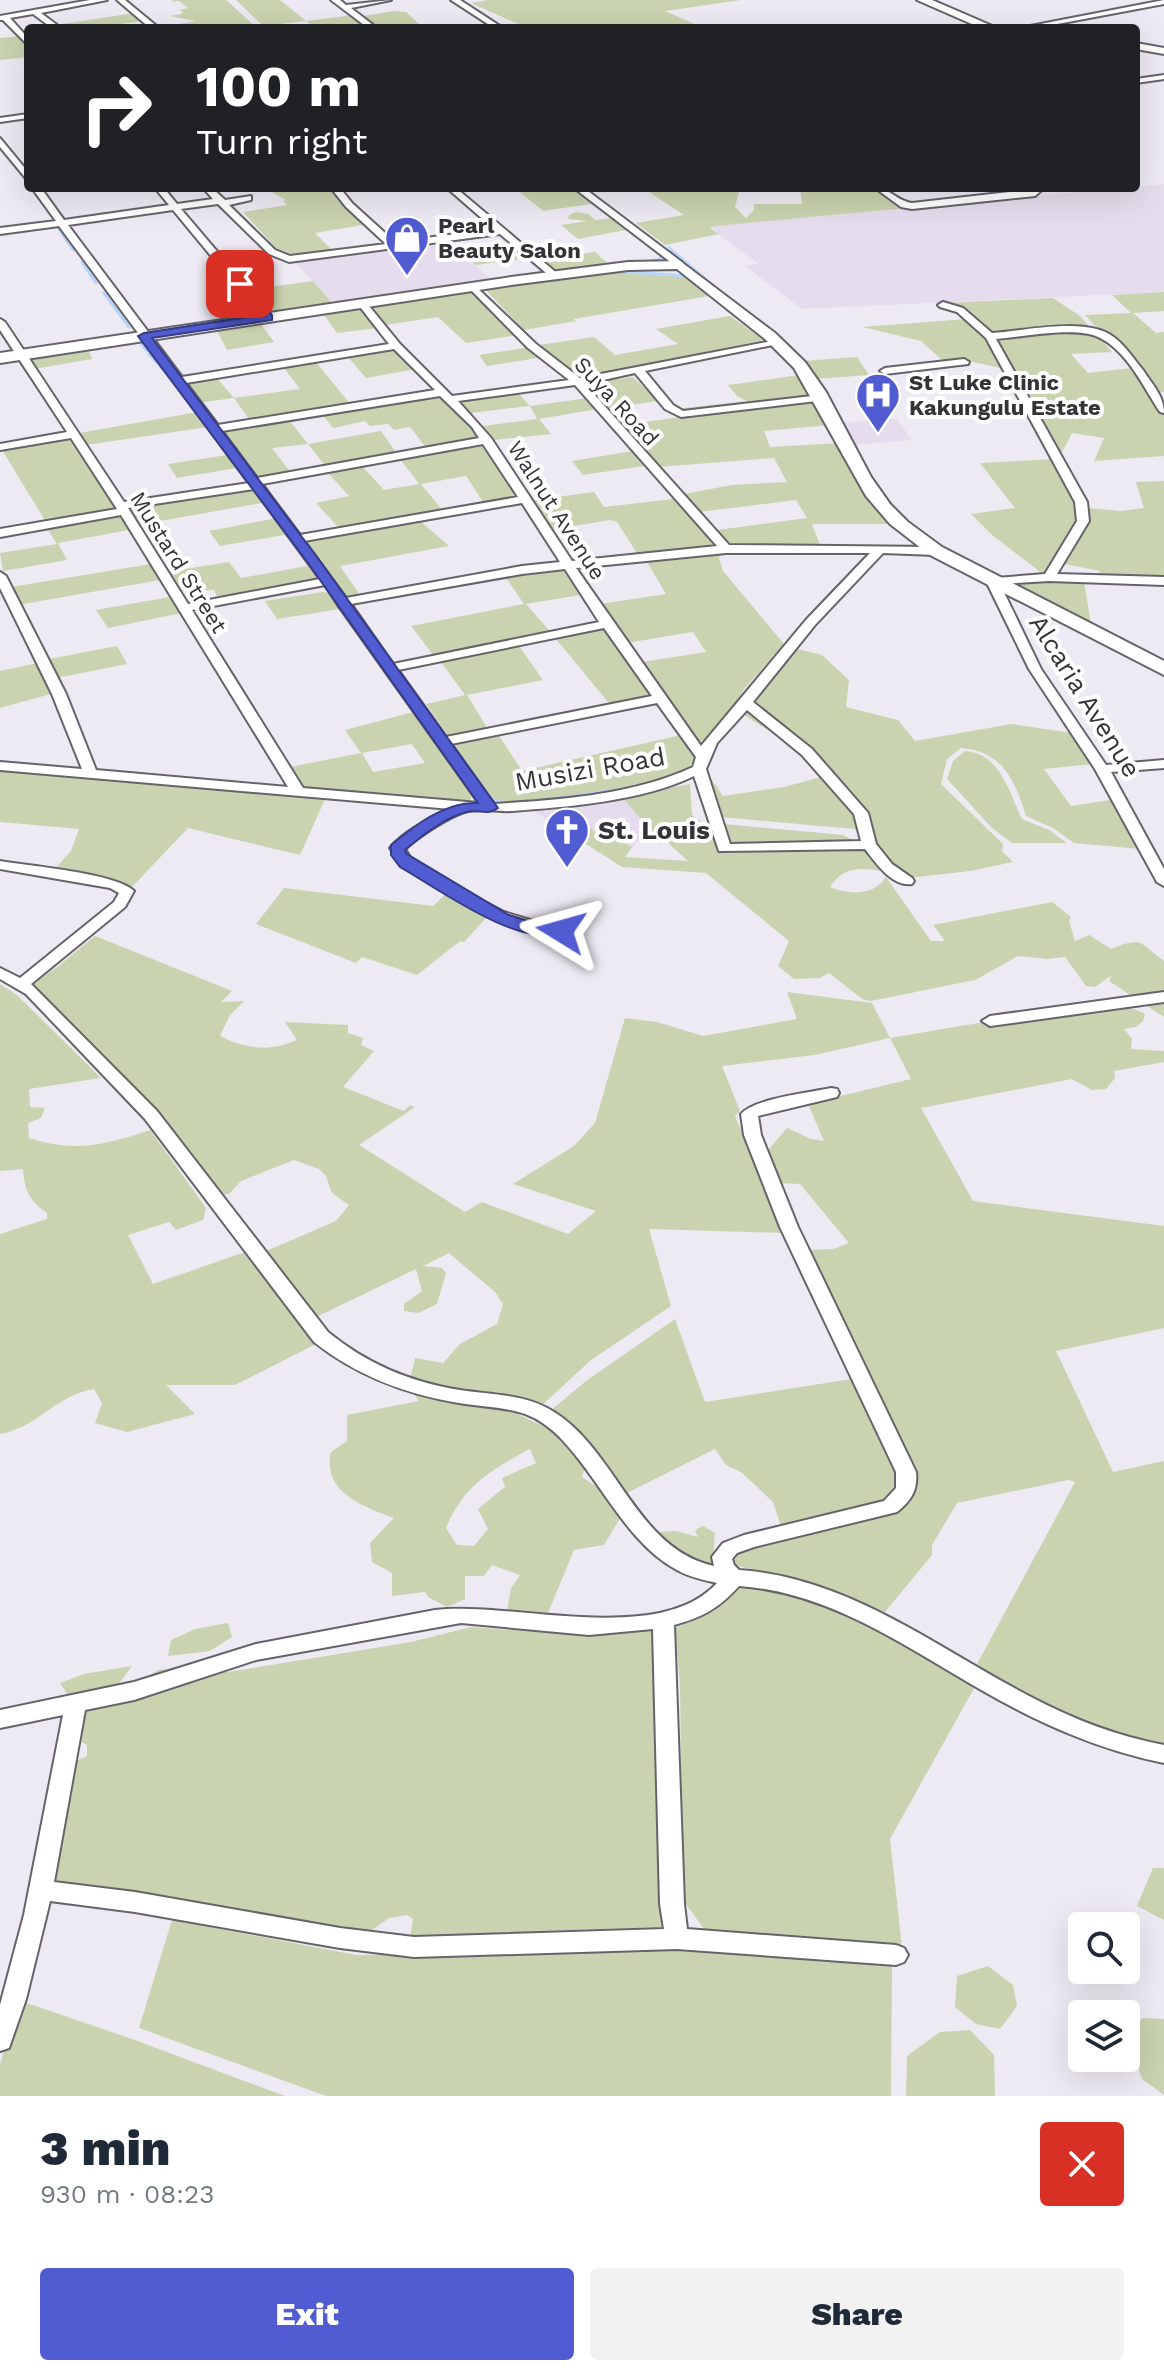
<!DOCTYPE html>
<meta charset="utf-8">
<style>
:root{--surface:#fff;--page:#f2f2f3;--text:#1f2937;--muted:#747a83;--accent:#525cd2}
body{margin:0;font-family:"Work Sans",sans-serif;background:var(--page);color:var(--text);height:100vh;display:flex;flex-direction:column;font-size:30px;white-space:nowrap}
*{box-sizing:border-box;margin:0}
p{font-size:26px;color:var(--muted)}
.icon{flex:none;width:44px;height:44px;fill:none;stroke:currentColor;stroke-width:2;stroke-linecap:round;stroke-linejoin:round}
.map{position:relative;height:2096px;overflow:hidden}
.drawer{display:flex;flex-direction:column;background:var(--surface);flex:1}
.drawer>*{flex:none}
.guide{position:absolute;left:24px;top:24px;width:1116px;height:168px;border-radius:8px;box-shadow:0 8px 32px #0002;background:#202124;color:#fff;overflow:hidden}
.tools{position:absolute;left:1068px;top:1912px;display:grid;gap:16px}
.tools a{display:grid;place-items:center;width:72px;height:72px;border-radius:8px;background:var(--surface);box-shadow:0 8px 32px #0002;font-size:40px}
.pin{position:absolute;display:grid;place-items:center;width:68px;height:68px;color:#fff;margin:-34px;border-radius:16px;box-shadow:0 4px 12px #0006}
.me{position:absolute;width:88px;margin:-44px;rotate:278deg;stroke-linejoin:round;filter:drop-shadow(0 0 6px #0008)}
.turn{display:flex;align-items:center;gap:28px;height:168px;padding:0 40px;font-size:36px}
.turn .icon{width:104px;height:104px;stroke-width:2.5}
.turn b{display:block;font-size:56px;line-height:68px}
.round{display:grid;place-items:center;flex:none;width:84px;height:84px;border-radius:8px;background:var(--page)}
.head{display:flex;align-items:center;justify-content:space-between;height:136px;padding:0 40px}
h1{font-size:48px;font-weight:800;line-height:60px}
.action{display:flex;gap:16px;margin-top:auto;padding:16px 40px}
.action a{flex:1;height:92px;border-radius:8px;background:var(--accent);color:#fff;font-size:32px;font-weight:800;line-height:92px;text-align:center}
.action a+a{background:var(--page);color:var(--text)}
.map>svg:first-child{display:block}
</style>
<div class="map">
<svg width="1164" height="2096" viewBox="0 0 1164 2096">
<rect width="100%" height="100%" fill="#eeeaf3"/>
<g fill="#e5dded">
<path d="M1164,184V292L802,309L745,266L759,264L723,238L711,226Z"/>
<path d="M449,241L492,281L334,305L295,262Z"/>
<path d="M897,419L912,440L854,445L841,423Z"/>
<path d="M622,797L648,828L619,865L530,809Z"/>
</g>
<g fill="#c9d3af" fill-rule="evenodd">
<path d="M173,0H226L257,28H160L195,21L170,16L181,14L183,12L179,10L188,8L179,1L170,2Z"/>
<path d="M236,0H280L306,21L354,15L370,28H316L306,21L263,26Z"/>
<path d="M488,0H741L665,11L704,28H527L471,3Z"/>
<path d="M393,11L406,12L419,24L380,28L363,16Z"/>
<path d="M134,13L145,21L104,26L105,28H59L56,25Z"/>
<path d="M20,36L28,46V57L0,60V38Z"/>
<path d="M265,188H334L369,224L315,233L335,253L284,257L243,212L287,205L283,201L286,200Z"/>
<path d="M515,188H579L598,203L543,211Z"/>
<path d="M643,188H740L735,207L746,218L754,210V204H802L800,188H874L908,208L715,226L710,228L719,234L665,245L636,223L684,215Z"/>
<path d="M576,212L589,214L595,220L616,218L631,229L578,239L561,225L587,221L568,219L569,215Z"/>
<path d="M472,246L484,249L514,246L527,258L476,265L463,254L471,253Z"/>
<path d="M595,252L612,267L556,273L541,260Z"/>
<path d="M616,271L688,276L709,296L574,319L576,321L524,330L484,288Z"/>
<path d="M313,281L334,305L270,315L247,290Z"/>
<path d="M469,290L474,291L519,335L466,343L438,317L385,325L371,309L373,305Z"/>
<path d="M1164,292V311L1133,313L1156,333L1164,332V392H1157L1085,315L1131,313L1112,295Z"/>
<path d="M1053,298L1080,316L1112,352L1071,354L1088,373L1131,368L1164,414V456L1094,461L1104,438L1072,433L1060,456C1049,435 1040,414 1029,393C1016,368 1000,366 997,334L944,303Z"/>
<path d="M362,306L378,328L337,333L322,312Z"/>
<path d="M730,316L764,340L578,380L539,345L594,337L615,355L678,344L656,329Z"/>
<path d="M967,319L980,327L1004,369L965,360H942L921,341L862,327Z"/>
<path d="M259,321L274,342L227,350L215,327Z"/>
<path d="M87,347L92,359L34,369L27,359Z"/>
<path d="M530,347L543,357L487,366L479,355Z"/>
<path d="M395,349L416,369L366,378L348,357Z"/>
<path d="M857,357L869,375L815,379L804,361Z"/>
<path d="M316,362L351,405L251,422L234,398L197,403L184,383L216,377L234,398L300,389L283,367Z"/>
<path d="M800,375L831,425L764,431L770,447L841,443L896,524H812L821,547H741L725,541L717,530L807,518L796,500L699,512L684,494L732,485L787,482L774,458L658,467L623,425L681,417L676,409L747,401L737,396L728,385Z"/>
<path d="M633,377L658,401L609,408L587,383Z"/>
<path d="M518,393L530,406L588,398L597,409L539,419L551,434L493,440L482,426L537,419L530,406L471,413L459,402Z"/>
<path d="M442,395L484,440L427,449L410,427L394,430L388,424L370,426L365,421L333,428L321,413Z"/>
<path d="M198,412L208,427L86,445L79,433Z"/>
<path d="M288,419L308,444L381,431L397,454L326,467L308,444L272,448L292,474L259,479L222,433L225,430Z"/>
<path d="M72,437L118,511L47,524L1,448Z"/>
<path d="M484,444L520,498L483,502L466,476L421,484L443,511L340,529L316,503L349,496L328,473L362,466L384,490L419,484L400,459Z"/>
<path d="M633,451L644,466L583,475L572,461Z"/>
<path d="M227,455L237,468L177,478L168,464Z"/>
<path d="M1055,459C1062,469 1076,484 1079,496C1087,525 1059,553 1044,575L991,534L971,514L1015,508L980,463Z"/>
<path d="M1164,481V580L1098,577L1100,571L1059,563L1089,520L1088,508L1121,511L1144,508L1136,482Z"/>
<path d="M248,488L256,489L267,502L138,525L127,509Z"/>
<path d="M594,492L604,507L673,499L715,545V549L638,555L617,522L610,520L551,530L533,500Z"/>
<path d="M117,515L123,517L129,530L58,543L67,560L3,571L0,553L57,544L46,527Z"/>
<path d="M277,518L290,534L220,546L209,531Z"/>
<path d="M419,520L449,546L340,566L360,595L346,596L305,541Z"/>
<path d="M721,554L719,558L723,571L784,644L744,689L711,740L699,741L693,737L642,662L706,652L693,632L626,643L600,604L666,594L647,562Z"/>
<path d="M229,562L241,578L307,566L321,582L306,589L219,601L214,590L179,591L166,572Z"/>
<path d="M151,564L160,580L18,605L11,587Z"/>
<path d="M567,567L586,594L526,604L554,636L434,656L411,626L524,604L504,575Z"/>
<path d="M1015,580L1084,581L1091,625L1012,584Z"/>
<path d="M323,592L328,593L340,609L277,619L265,601Z"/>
<path d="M170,597L182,613L108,628L96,610Z"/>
<path d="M607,629L653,697L612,707L556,639Z"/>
<path d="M117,646L127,664L57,678L49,659Z"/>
<path d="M519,646L543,680L467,695L488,729L449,737L426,704L465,695L441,662Z"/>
<path d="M794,648L822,655L849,680L846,707L898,720L915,741L1011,724L1072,733L1092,764L1044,769L1071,806L1117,799L1141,849L1074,843L1053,828L1026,816C1015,780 1002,751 961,748L947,759L941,784L1003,844L1002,851L1013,862L970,871L900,879L862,832L854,829L721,817L708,812L704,768L723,796L784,787L821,777L801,751L744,715Z"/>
<path d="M38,663L54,693L0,708V671Z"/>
<path d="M417,711L433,740L472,793L471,799L464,803L304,790L290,767L361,753L345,730ZM412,744L425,763L373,772L362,753Z"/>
<path d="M498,734L522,771L681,735L693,748L694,760L683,776L631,788L508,805L492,797L453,745Z"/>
<path d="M965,751C1000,753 1009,792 1022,819L1049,830L1067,843H1012L992,828L947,779L953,761Z"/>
<path d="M0,770L325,799L300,855L188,828L131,888L53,871L71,851L79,829L0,822Z"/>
<path d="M690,784L692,815L702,822L843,835L861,844L881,871C860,867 842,867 830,887C849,895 874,896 886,877L931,941H945L933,925L1052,902L1071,917L1069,921L1075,941L1089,935L1111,949C1144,936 1139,943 1164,961V1017L1109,981L1112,975L1095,987L1086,986L1065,957L1047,959L1018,956L975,980L871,1001L862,999L829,973L820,978L794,979L778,966L789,941L706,873L622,867L566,831L591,828L601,840L612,837L632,847L625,857L688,861L665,840L641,836L648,828L622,797Z"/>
<path d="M284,888L433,906L447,893L487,917L464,942L460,941L417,975L362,957L356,963L256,924Z"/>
<path d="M95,936L232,991L221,1002L244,1001L230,1015L220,1036C246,1049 270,1052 297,1040L285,1022L348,1025V1033L363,1038L361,1045L374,1051L343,1087L404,1111L410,1105L415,1107L359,1145L465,1212L482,1202L568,1234L596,1211L513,1184L574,1146L595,1123L625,1018L657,1022L703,1036L797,1019L787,992L872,1003L890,1038L1008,1018L1089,1009L1092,1013C1111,1006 1126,1004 1145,1014L1143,1021L1136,1027L1124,1029L1132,1039L1131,1049L1164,1051V1062L1114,1071L1115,1078L1106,1089L1092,1090L1072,1079L921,1108L973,1201L1164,1226V1328L1056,1351L1113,1472L1164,1461V1747L1067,1720L976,1666L1075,1482L1068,1480L957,1503L932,1545V1555L885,1612L798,1578L732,1565L735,1553L746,1548L897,1509L910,1499L914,1472L806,1250L833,1249L849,1243L800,1184L778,1183L764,1155L787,1128L811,1139L824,1141L808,1104L911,1079L890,1038L814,1055L722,1066L740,1111L735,1116L785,1233L649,1229L671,1306L591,1360L539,1408L510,1398L468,1391L449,1400L509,1410L549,1429L586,1465L582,1477L616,1500L623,1513L604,1545L574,1550L548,1613L528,1619L507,1611L511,1588L520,1575L492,1565L484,1576H465V1599L447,1607L428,1597L425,1592L392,1596V1573L372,1562L370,1543L394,1518C362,1506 322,1492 331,1452L347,1441V1415L419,1401C406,1383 411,1378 415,1358L443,1363L460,1344L497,1324L503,1304L495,1292L449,1253L423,1266L442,1268L446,1273L437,1304L418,1313L404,1311V1304L422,1291L416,1269L314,1318L264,1252L336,1221L349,1205L332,1193L326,1176L319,1169L294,1160L241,1181L229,1194H218L25,988L56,968ZM530,1449L536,1463L502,1478L505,1487L478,1509L488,1529L474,1546L457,1545L446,1528C464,1485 491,1470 530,1449Z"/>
<path d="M0,984L17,995L101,1078L29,1089L30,1107L45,1108L41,1118L28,1123L29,1138C75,1153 105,1145 150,1130L206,1208L203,1220L176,1230L169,1222L128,1235L153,1284L251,1250L322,1341L235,1385H166L195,1414L127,1432L95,1423L102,1403L94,1389C53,1396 40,1427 0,1434V1234L47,1219V1213C30,1202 24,1189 23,1169L0,1171Z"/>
<path d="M675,1319L705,1402L852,1379L900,1478L898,1492L882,1504L782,1529L773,1502L741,1472L726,1465L715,1449L625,1494C606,1462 579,1436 550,1411L586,1381Z"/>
<path d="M703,1526L715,1533L712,1569L694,1564L654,1532L676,1531L698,1537L695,1530Z"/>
<path d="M744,1585L774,1586L826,1607L978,1681L890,1839L902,1947L707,1933L683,1900L680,1685L675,1628L713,1612Z"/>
<path d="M228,1623L232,1637L210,1651L168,1656L171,1640L195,1629Z"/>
<path d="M471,1627L591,1636L653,1627L665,1927L536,1931L500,1936L410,1939L413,1919L407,1915L389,1918L362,1937L46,1880L70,1764L87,1756V1745L73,1737L88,1710L111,1702L158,1670L185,1667L228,1672L411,1642Z"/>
<path d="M132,1666L117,1686L68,1695L60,1683L84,1674Z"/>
<path d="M1153,1868H1164V1920L1137,1906Z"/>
<path d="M172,1920L356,1955L696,1950L892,1963L891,2096H326L139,2028Z"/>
<path d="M988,1966L1013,1985L1017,2006L1000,2029L976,2024L955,2007L957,1976Z"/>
<path d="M18,2000L132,2039L285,2096H0V2065Z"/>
<path d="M1142,2018L1164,2019V2095L1142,2079L1128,2038Z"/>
<path d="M970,2030L994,2055L995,2096H906L907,2056L940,2032Z"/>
</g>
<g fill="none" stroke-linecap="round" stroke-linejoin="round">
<g stroke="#b7d4fb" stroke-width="3">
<path d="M50,227L57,226L73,250"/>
<path d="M669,248L725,296"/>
<path d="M525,256L543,272L539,275"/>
<path d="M82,262L96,283"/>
<path d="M645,262L661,259L660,254"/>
<path d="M234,271L243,282"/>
<path d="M615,271L688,276"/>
<path d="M104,293L129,327"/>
<path d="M256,298L269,312"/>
<path d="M252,309L257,317"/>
<path d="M138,340L147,351"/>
<path d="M149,354L157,363"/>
<path d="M160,366L170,378"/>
</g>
<g stroke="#b7d4fb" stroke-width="4">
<path d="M492,800L508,805"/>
<path d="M534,802L613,791"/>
</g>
<g stroke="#67636b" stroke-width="4">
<g id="street">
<path d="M90,0H107L41,13L61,28H52L33,14L10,18L28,38V45L3,20H0V16Z"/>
<path d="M117,0H125L159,28H150Z"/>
<path d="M331,0H340L346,5L391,0L351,8L377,28H368Z"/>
<path d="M451,0H460L503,28H494Z"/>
<path d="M1164,0V4L1036,28H1020Z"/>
<path d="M1164,75V79L1136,83V79Z"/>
<path d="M28,114V118L0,122V118Z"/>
<path d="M0,138L28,172V181L0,147Z"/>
<path d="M32,188H41L64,220L169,205L155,188H164L177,204L213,199L203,188H212L225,200L251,196V200L229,205L275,250L290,256L386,244L346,207L331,188H340L352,203L395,242L494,229L447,188H456L559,275L551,277L500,234L289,262L269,254L218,204L181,209L272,316V320H264L173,210L68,225L182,377L389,344L357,303L362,300L365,301L400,344L452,396L569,380L528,348L470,289L468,287L473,284L536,344L580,378L777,340L778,342L773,345L645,371L673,405L683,411L821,395L826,398L825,400L681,417L665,409L635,373L585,384L729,545L936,547L942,551L936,555L883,553L815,625L753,702L812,749L868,813L876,844L892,864L912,878L914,881L912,884C892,887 876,863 865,849L719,851L694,776C643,801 568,807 512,811C499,812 479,808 468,811C453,814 416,838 405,849L412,860L467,893L504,912L540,923L566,928L569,931L561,936L513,925L475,910L401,866L390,848C406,829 429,820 451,809L0,770V762L82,769L52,694L0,588V572L6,576L66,694L96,770L288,787L121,515L0,537V529L117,509L71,438L0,450V444L67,432L0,330V319L5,322L124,502L249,483L59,226L0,234V228L56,221ZM394,349L435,390L218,425L186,383ZM575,385L717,546L572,561L491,438L458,401ZM440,396L472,427L479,438L257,478L222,431ZM483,444L518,497L300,535L262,484ZM254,489L320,579L188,604L128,508ZM522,503L560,562L522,566L346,598L304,541ZM726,553H870L806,620L701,746L576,568ZM565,569L599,622L393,664L351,604L522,574ZM325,585L338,605L479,803L303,788L192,610ZM604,628L652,696L446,737L398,670ZM657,703L696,757L693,767C633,795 559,800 494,804L451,744ZM747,710L802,755L854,814L861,841L730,844L706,769L717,743Z"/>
<path d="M574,188H584L683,263V267H677Z"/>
<path d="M875,188C890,188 897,201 912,203L1044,188L1035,196L912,209L901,207Z"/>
<path d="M943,302L963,308L992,333C1024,331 1080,318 1109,334C1123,342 1133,358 1143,370C1152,384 1164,396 1164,413L1160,412C1144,388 1128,353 1102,339C1079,325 1024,337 996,339L1087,502L1089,521L1057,574L1164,577V585L1049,581L1000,584L1041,669L1106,765L1164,760V768L1111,772L1164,869V886L1157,882L1095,769L1029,669L984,577L990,573L996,578L1045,574L1077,521L1075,502L986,338L957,312L940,307L938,305Z"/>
<path d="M964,359L969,362L968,364L885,374L880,371L885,368Z"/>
<path d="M0,861C29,866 116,873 134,891L125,907L31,984L157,1111L328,1332C367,1364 410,1382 460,1390C492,1395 527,1394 554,1412C617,1451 636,1549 714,1566L712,1557L723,1543L744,1535L884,1501L896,1488V1472L780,1227L744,1135L741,1114C756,1098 808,1093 831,1088L837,1089L839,1093L837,1097L758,1116L761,1135L798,1227L916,1472C918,1490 911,1501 897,1512L754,1547L737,1553L732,1559L734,1565L739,1570C849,1577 938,1649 1033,1698C1075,1720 1117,1736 1164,1745V1763C1099,1750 1041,1724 983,1691C906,1647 830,1592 739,1586C718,1609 703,1617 674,1625L684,1904L687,1929L896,1945L904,1948L908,1955L904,1962L896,1965L677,1949L414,1957L340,1948L135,1912L50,1901L26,1999L9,2048L0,2051V2005L24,1915L63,1715L0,1728V1710L134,1682L256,1644L435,1610C513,1601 659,1647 717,1583C704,1580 689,1577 677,1570C635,1548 608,1497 580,1461C569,1447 557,1432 541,1422C517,1406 486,1408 459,1403C405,1394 357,1376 314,1342L145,1119L26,994L0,979V968L20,978L114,902L119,893L110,888L0,869ZM461,1623L589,1635L653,1629L660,1904L664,1929L414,1937L340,1928L135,1892L54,1882L85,1710L134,1700L256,1660Z"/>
<path d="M1164,992V1002L990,1026L982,1021L990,1016Z"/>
</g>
</g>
<g stroke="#67636b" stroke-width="4">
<g id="secondary">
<path d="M917,0H932L997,28H981Z"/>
<path d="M1136,43L1164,48V54L1136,49Z"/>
<path d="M680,261L775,333L805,362L826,392L871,477L890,504L908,522L942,547L1164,661V675L930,555L890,524L866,496L794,368L765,339L677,269L628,270L511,285L0,363V353L511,277L628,262Z"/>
</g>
</g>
<use href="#street" fill="#fff" fill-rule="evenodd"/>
<use href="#secondary" fill="#fff" fill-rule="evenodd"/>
</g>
<path fill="#525cd2" stroke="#353c88" stroke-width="2" d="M236,281H244L272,315V320L152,338L317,557L498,808C488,816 479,809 467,812C445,817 422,836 405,850L407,854L509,915L535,923L567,928L570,931L567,935C517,947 442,891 400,867L391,855V845C415,825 446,801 478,803L308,563L138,336L144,333L260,315L236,286Z"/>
<defs>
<g id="shop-pin" transform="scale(2.3)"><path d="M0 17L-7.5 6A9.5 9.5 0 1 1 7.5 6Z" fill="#525cd2" stroke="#fff"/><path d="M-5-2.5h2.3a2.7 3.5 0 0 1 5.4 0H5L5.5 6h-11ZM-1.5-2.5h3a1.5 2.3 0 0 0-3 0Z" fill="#fff"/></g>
<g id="hospital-pin" transform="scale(2.3)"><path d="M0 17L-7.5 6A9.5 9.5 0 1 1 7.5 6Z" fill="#525cd2" stroke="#fff"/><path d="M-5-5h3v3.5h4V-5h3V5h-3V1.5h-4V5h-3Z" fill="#fff"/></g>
<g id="church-pin" transform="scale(2.3)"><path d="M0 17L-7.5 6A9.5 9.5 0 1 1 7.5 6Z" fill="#525cd2" stroke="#fff"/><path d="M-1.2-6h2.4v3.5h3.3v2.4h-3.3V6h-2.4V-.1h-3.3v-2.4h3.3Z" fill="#fff"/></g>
</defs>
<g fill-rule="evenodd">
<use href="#shop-pin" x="407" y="238"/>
<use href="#hospital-pin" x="878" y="395"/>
<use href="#church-pin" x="567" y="830"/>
</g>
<g text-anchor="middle" stroke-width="8" stroke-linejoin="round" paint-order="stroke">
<g font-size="22" font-weight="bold" fill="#353337" stroke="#fff" text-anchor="start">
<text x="438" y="233">Pearl<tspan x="438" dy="25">Beauty Salon</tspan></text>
<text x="909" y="390">St Luke Clinic<tspan x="909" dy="25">Kakungulu Estate</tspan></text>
</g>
<g font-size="22" fill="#353337" stroke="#fff">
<text transform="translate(617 401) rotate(47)" y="8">Suya Road</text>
<text transform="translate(557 510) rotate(57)" y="8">Walnut Avenue</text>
<text transform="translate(179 562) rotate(58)" y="8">Mustard Street</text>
</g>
<g font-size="26" fill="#353337" stroke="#fff">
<text transform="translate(1085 696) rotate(58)" y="9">Alcaria Avenue</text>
<text transform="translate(590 769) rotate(-10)" y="9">Musizi Road</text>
</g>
<g font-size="26" font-weight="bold" fill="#353337" stroke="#fff" text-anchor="start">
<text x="598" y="839">St. Louis</text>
</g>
</g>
</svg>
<div class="tools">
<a><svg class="icon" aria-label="search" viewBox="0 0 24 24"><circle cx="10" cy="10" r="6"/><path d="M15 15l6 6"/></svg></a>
<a><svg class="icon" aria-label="layers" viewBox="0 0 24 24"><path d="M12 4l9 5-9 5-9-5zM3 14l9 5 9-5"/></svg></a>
</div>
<div class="pin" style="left:240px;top:284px;background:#d93025"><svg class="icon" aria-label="arrive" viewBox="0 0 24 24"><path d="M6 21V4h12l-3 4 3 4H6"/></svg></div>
<svg class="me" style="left:561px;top:931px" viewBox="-20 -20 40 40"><path d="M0-17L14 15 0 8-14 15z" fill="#525cd2" stroke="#fff" stroke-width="4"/></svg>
<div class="guide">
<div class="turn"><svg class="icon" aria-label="right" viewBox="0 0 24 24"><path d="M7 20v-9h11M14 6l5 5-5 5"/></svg><div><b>100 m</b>Turn right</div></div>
</div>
</div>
<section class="drawer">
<div class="head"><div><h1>3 min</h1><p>930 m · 08:23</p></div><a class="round" style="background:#d93025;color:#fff"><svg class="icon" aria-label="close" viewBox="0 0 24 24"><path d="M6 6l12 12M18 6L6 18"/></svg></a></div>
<div class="action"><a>Exit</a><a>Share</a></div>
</section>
